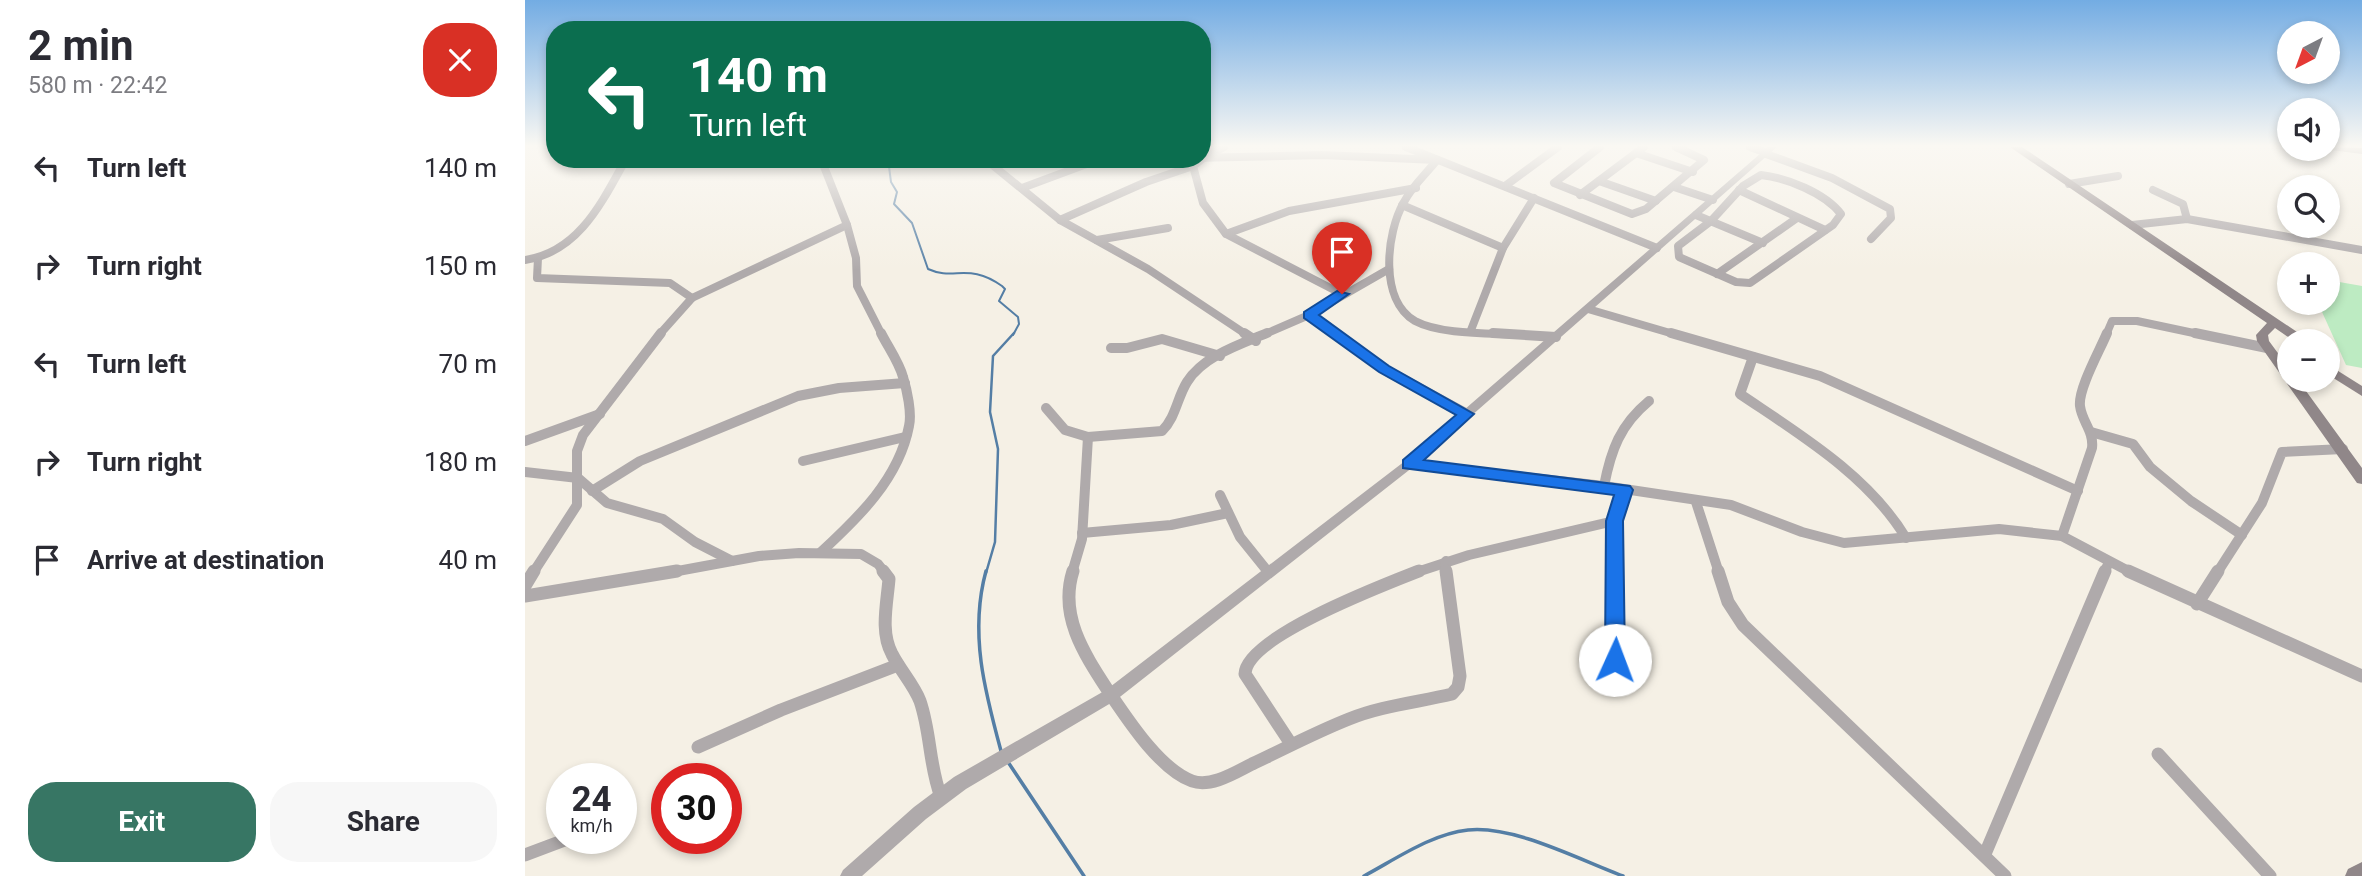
<!DOCTYPE html>
<meta charset="utf-8">
<style>
:root{--surface:#fff;--page:#f7f7f7;--text:#2b2b33;--muted:#7c7c81;--accent:#377664}
body{margin:0;font-family:Roboto,sans-serif;background:var(--page);color:var(--text);height:100vh;display:flex;flex-direction:column;font-size:26px;white-space:nowrap}
*{box-sizing:border-box;margin:0}
p{font-size:23px;color:var(--muted)}
.icon{flex:none;width:38px;height:38px;fill:none;stroke:currentColor;stroke-width:2;stroke-linecap:round;stroke-linejoin:round}
.map{position:relative;flex:1;overflow:hidden}
.drawer{display:flex;flex-direction:column;background:var(--surface);width:525px}
.drawer>*{flex:none}
.top-card{position:absolute;left:21px;top:21px;width:665px;height:147px;border-radius:28px;box-shadow:0 4px 10px #0003;background:#0b6e4f;color:#fff;overflow:hidden}
.needle{width:46px;rotate:221deg}
.fabs{position:absolute;left:1752px;top:21px;display:grid;gap:14px}
.fabs a{display:grid;place-items:center;width:63px;height:63px;border-radius:50%;background:var(--surface);box-shadow:0 4px 10px #0003;font-size:35px}
.speed{position:absolute;left:21px;top:763px;display:flex;gap:14px;font-size:35px;font-weight:700;text-align:center}
.speed>*{display:grid;place-content:center;width:91px;height:91px;border-radius:50%;background:var(--surface);box-shadow:0 4px 10px #0003;line-height:1}
.speed small{font-size:18px;font-weight:400}
.speed .limit{border:10px solid #d22;background:#fff;color:#111}
.pin{position:absolute;display:grid;place-items:center;width:60px;height:60px;color:#fff;margin:-72px -30px;border-radius:50% 50% 50% 0;rotate:-45deg;box-shadow:0 0 7px #0007}
.pin .icon{rotate:45deg}
.me{position:absolute;width:77px;margin:-38px;rotate:2deg;stroke-linejoin:round;filter:drop-shadow(0 0 5px #0008)}
.turn{display:flex;align-items:center;gap:24px;height:147px;padding:0 28px;font-size:32px}
.turn .icon{width:91px;height:91px;stroke-width:2.5}
.turn b{display:block;font-size:49px;line-height:60px}
.round{display:grid;place-items:center;flex:none;width:74px;height:74px;border-radius:28px;background:var(--page)}
.head{display:flex;align-items:center;justify-content:space-between;height:119px;padding:0 28px}
h1{font-size:42px;font-weight:700;line-height:52px}
.primary-button{display:flex;gap:14px;margin-top:auto;padding:14px 28px}
.primary-button a{flex:1;height:80px;border-radius:28px;background:var(--accent);color:#fff;font-size:28px;font-weight:700;line-height:80px;text-align:center}
.primary-button a+a{background:var(--page);color:var(--text)}
ul{padding:0;list-style:none}
li{display:flex;align-items:center;gap:21px;height:98px;padding:0 28px}
li div{flex:1}
li b{display:block;font-size:26px}
li em{font-style:normal}
main{display:flex;flex:1;min-height:0}
.map>svg:first-child{display:block}
</style>
<main>
<section class="drawer">
<div class="head"><div><h1>2 min</h1><p>580 m · 22:42</p></div><a class="round" style="background:#d93025;color:#fff"><svg class="icon" aria-label="close" viewBox="0 0 24 24"><path d="M6 6l12 12M18 6L6 18"/></svg></a></div>
<ul>
<li><svg class="icon" aria-label="left" viewBox="0 0 24 24"><path d="M17 20v-9H6M10 6l-5 5 5 5"/></svg><div><b>Turn left</b></div><em>140 m</em></li>
<li><svg class="icon" aria-label="right" viewBox="0 0 24 24"><path d="M7 20v-9h11M14 6l5 5-5 5"/></svg><div><b>Turn right</b></div><em>150 m</em></li>
<li><svg class="icon" aria-label="left" viewBox="0 0 24 24"><path d="M17 20v-9H6M10 6l-5 5 5 5"/></svg><div><b>Turn left</b></div><em>70 m</em></li>
<li><svg class="icon" aria-label="right" viewBox="0 0 24 24"><path d="M7 20v-9h11M14 6l5 5-5 5"/></svg><div><b>Turn right</b></div><em>180 m</em></li>
<li><svg class="icon" aria-label="arrive" viewBox="0 0 24 24"><path d="M6 21V4h12l-3 4 3 4H6"/></svg><div><b>Arrive at destination</b></div><em>40 m</em></li>
</ul>
<div class="primary-button"><a>Exit</a><a>Share</a></div>
</section>
<div class="map">
<svg width="1837" height="876" viewBox="0 0 1837 876">
<rect width="100%" height="100%" fill="#f5f0e5"/>
<path fill="#bdebc2" d="M1803,280L1837,286V368L1821,365L1793,303H1802Z"/>
<g fill="none" stroke-linecap="round" stroke-linejoin="round">
<path stroke="#547ea5" stroke-width="2" d="M363,159L366,182L372,192L369,204L387,223L403,269C429,281 444,262 477,286L480,289L474,301L493,317L494,324L488,335"/>
<path stroke="#547ea5" stroke-width="2.5" d="M461,573L470,542L473,449L465,412L468,356L489,333"/>
<g stroke="#547ea5" stroke-width="3.5">
<path d="M461,571C444,633 460,692 476,751"/>
<path d="M483,762L559,876"/>
<path d="M839,876C871,859 906,834 943,830C989,825 1055,860 1098,876"/>
</g>
<g stroke="#afaaab" stroke-width="8">
<path d="M881,147L1132,248"/>
<path d="M1075,147L1029,183L1107,214L1121,209L1179,160L1151,147"/>
<path d="M1225,147L1242,153"/>
<path d="M1111,153L1168,172"/>
<path d="M1241,154L1307,178L1365,209L1366,218L1346,239"/>
<path d="M460,159L535,220L623,269L722,335"/>
<path d="M622,159L797,155L912,160"/>
<path d="M677,159L668,166L678,203L701,234L817,294"/>
<path d="M677,159L699,147"/>
<path d="M912,160C901,174 887,186 879,202C861,233 854,300 890,321C916,335 967,333 996,335"/>
<path d="M1236,175C1262,178 1300,193 1316,214L1308,225L1225,283L1211,282L1154,257L1153,246L1186,221L1218,186Z"/>
<path d="M1074,181L1131,201"/>
<path d="M1544,184L1593,176"/>
<path d="M980,186L1033,147"/>
<path d="M1149,187L1188,200"/>
<path d="M497,188L575,159"/>
<path d="M1214,190L1300,230"/>
<path d="M1628,190L1658,204L1662,219"/>
<path d="M1055,195L1119,147"/>
<path d="M877,205L978,248"/>
<path d="M1171,215L1238,243"/>
<path d="M535,220L621,182L668,166"/>
<path d="M322,225L331,258L332,286L357,335"/>
<path d="M1607,225L1662,219L1837,250"/>
<path d="M701,234L764,211L891,188"/>
<path d="M572,240L643,228"/>
<path d="M13,258L12,278L145,283L167,298"/>
<path d="M0,260C54,252 77,202 101,159"/>
<path d="M1192,274L1272,218"/>
<path d="M1063,309L1152,335"/>
<path d="M946,330L978,248L1009,198"/>
<path d="M134,335L167,298L322,225L296,159"/>
<path d="M738,335L784,315"/>
<path d="M811,335L784,315L864,269"/>
<path d="M1581,335L1587,321H1612L1678,335"/>
</g>
<g stroke="#afaaab" stroke-width="10">
<path d="M719,333L731,341"/>
<path d="M809,333L859,369L942,414"/>
<path d="M968,333L1031,337"/>
<path d="M1146,333L1295,376L1553,491"/>
<path d="M1670,333L1742,348"/>
<path d="M586,348H602L637,339L695,356"/>
<path d="M1228,357L1215,394C1274,434 1343,475 1381,538"/>
<path d="M521,408L540,430L563,437L637,431C651,417 652,398 662,382C678,356 716,344 742,333"/>
<path d="M1566,432L1608,444L1625,467L1666,501L1717,535"/>
<path d="M0,441L75,414"/>
<path d="M278,461L380,437"/>
<path d="M884,464L1079,486L1206,505L1277,532L1319,543L1474,529L1537,536L1607,573"/>
<path d="M0,472L53,478L82,503L138,519L170,542L207,561"/>
<path d="M1079,486C1086,450 1095,425 1124,401"/>
<path d="M67,491L115,461L273,396L314,388L380,383"/>
<path d="M695,495L715,537L744,573"/>
<path d="M1171,502L1194,573"/>
<path d="M557,533L646,525L703,513"/>
<path d="M1537,536L1567,448C1569,431 1557,422 1555,406C1553,389 1575,350 1582,333"/>
<path d="M295,553C333,518 374,479 384,426C387,413 382,390 378,377C374,362 363,347 356,333"/>
<path d="M8,573L52,505V451L58,435L136,333"/>
<path d="M142,573L234,556L274,553L336,554L353,564L360,573"/>
<path d="M547,573L557,539L563,437"/>
<path d="M889,573L944,555L1089,521"/>
<path d="M920,573L921,561"/>
<path d="M1087,573L1089,522L1099,490"/>
<path d="M1579,573L1584,562"/>
<path d="M1692,573L1737,503L1757,452L1818,449"/>
</g>
<g stroke="#afaaab" stroke-width="13">
<path d="M358,571L364,579C362,604 355,632 367,654C375,670 389,685 395,701C406,733 404,766 416,797"/>
<path d="M548,571C534,615 558,652 582,689C601,717 634,769 667,781C686,788 711,772 727,764C759,749 791,732 824,719C855,706 894,702 927,694L933,687L935,676L921,571"/>
<path d="M1087,571L1088,674"/>
<path d="M1193,571L1203,602L1218,625L1480,876"/>
<path d="M1603,571L1837,676"/>
<path d="M0,586L9,571"/>
<path d="M0,596L152,571"/>
<path d="M1672,604L1693,571"/>
<path d="M766,744L720,674C721,637 861,584 894,571"/>
<path d="M173,747L256,710L373,665"/>
<path d="M1633,754L1745,876"/>
<path d="M1460,854L1580,571"/>
<path d="M0,855L45,838"/>
</g>
<path fill="#afaaab" fill-rule="evenodd" d="M1243,147H1252L888,467L591,700L441,789L401,819L337,876H315L318,870L389,807L429,777L581,690L880,461Z"/>
<g fill="#908789" fill-rule="evenodd">
<path d="M1485,147H1497L1781,338L1783,341H1769L1750,328L1743,335L1744,341L1764,368V380H1773L1837,468V484L1832,483L1732,341L1731,335L1742,323Z"/>
<path d="M1802,147L1837,148V154L1798,149Z"/>
<path d="M1802,364L1837,386V396L1802,374Z"/>
<path d="M1837,862V876H1820L1823,869Z"/>
</g>
</g>
<linearGradient id="sky" x2="0" y2="1"><stop stop-color="#73ace3"/><stop offset="0.54" stop-color="#faf8f3"/><stop offset="1" stop-color="#faf8f3" stop-opacity="0"/></linearGradient>
<rect width="1837" height="270" fill="url(#sky)"/>
<path fill="#1a73e8" stroke="#114b97" stroke-width="2" d="M812,291L824,294L794,315L864,366L949,414L899,460L1105,486L1108,490L1098,521L1100,660L1097,666L1090,669L1083,666L1080,660L1081,521L1089,495L878,468V460L931,415L854,372L779,318V312Z"/>
</svg>
<div class="fabs">
<a><svg class="needle" viewBox="-14 -14 28 28"><path d="M0-13l5 13h-10z" fill="#e53935"/><path d="M0 13l5-13h-10z" fill="#7c7c81"/></svg></a>
<a><svg class="icon" aria-label="sound" viewBox="0 0 24 24"><path d="M4 9h4l5-4v14l-5-4H4zM17 9q2 3 0 6"/></svg></a>
<a><svg class="icon" aria-label="search" viewBox="0 0 24 24"><circle cx="10" cy="10" r="6"/><path d="M15 15l6 6"/></svg></a>
<a>+</a>
<a>−</a>
</div>
<div class="speed"><div>24<small>km/h</small></div><div class="limit">30</div></div>
<div class="pin" style="left:817px;top:294px;background:#d93025"><svg class="icon" aria-label="arrive" viewBox="0 0 24 24"><path d="M6 21V4h12l-3 4 3 4H6"/></svg></div>
<svg class="me" style="left:1090px;top:660px" viewBox="-20 -20 40 40"><circle r="19" fill="#fff"/><path d="M0-13L10 11 0 6-10 11z" fill="#1a73e8"/></svg>
<div class="top-card">
<div class="turn"><svg class="icon" aria-label="left" viewBox="0 0 24 24"><path d="M17 20v-9H6M10 6l-5 5 5 5"/></svg><div><b>140 m</b>Turn left</div></div>
</div>
</div>
</main>
